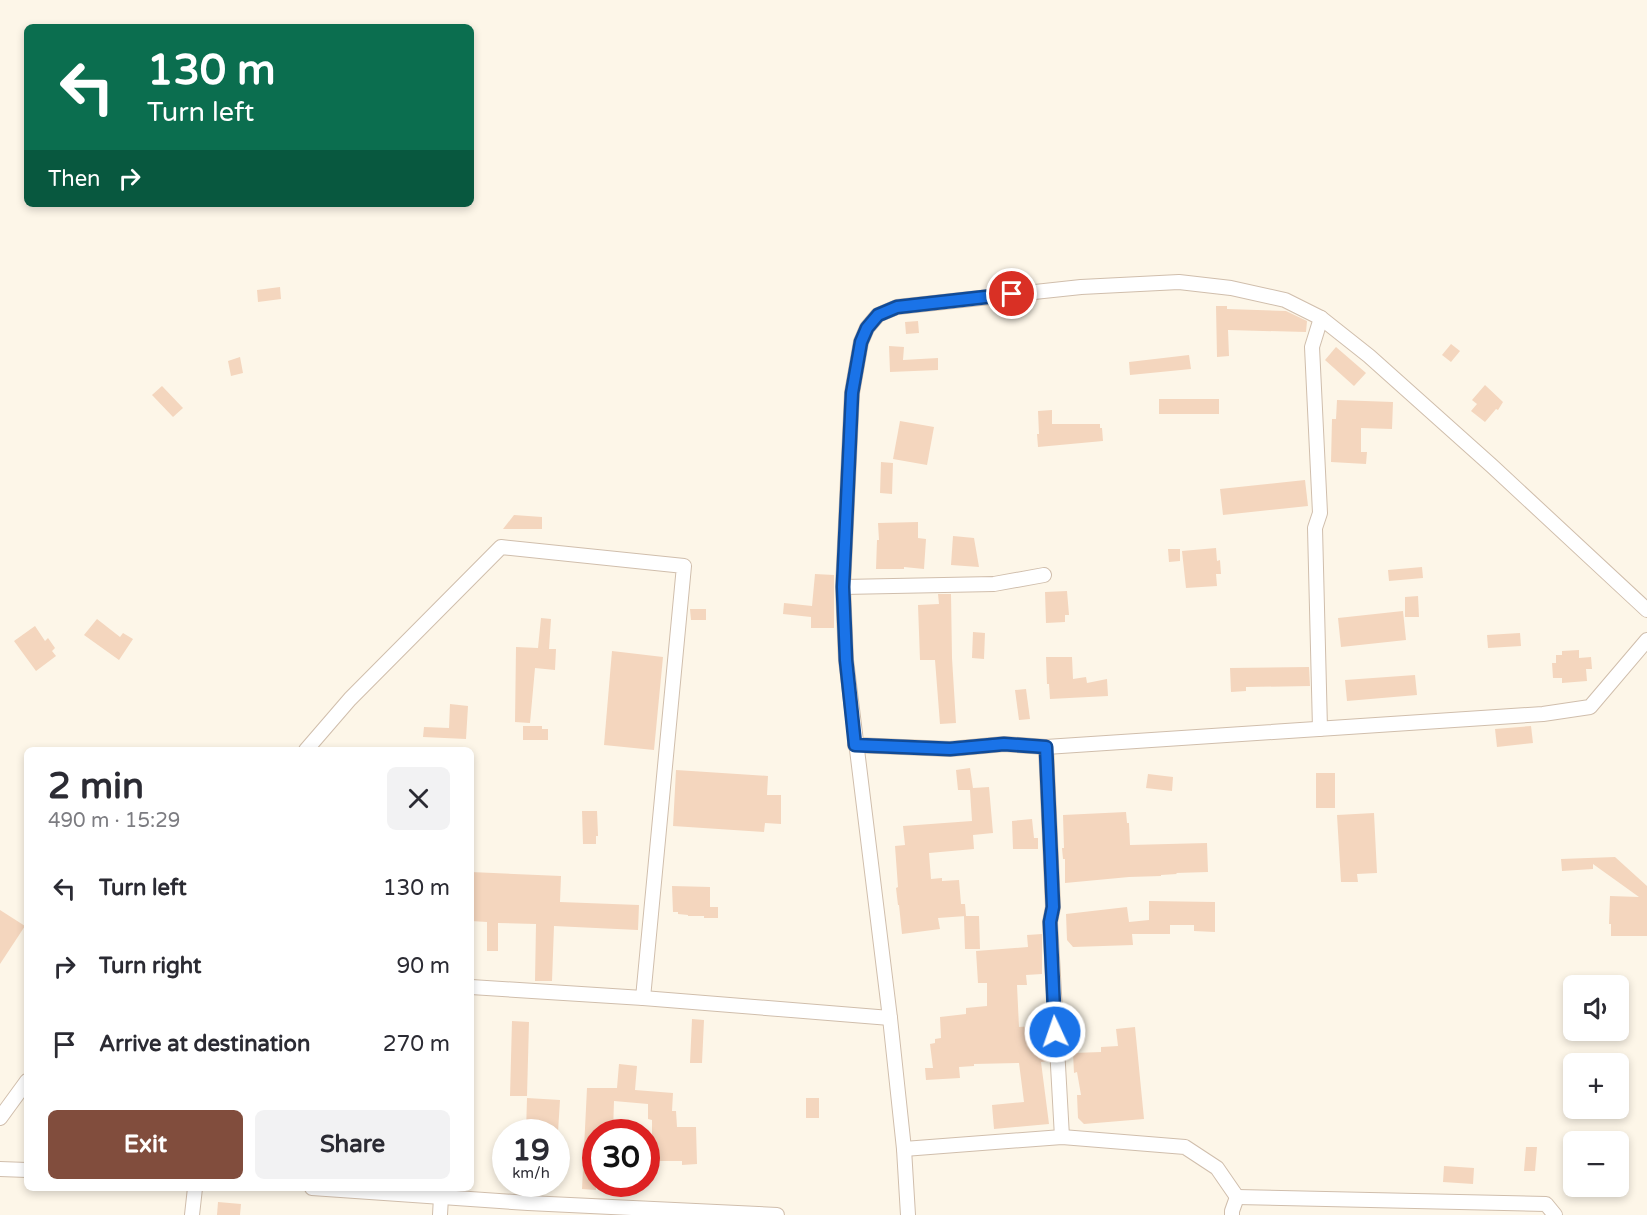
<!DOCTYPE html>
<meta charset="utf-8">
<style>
:root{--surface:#fff;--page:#f2f2f3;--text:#2b2b33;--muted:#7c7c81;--accent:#814d3d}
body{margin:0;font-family:"Varela Round",sans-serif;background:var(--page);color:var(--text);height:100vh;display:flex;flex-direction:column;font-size:22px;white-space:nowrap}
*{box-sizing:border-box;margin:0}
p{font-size:20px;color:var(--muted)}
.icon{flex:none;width:33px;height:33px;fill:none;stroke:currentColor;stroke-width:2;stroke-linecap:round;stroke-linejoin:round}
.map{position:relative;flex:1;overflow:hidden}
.drawer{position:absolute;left:24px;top:747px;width:450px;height:444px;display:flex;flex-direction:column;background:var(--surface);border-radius:9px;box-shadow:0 3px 9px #0003}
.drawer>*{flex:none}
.banner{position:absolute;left:24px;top:24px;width:450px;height:183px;border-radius:9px;box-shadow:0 3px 9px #0003;background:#0b6e4f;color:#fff;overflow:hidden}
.tools{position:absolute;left:1563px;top:975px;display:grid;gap:12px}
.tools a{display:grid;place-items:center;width:66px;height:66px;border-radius:9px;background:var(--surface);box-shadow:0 3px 9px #0003;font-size:30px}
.speed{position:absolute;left:492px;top:1119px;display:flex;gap:12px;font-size:30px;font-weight:700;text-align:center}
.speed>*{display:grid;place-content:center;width:78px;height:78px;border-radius:50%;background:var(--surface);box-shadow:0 3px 9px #0003;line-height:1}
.speed small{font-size:15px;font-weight:400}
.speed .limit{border:9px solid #d22;background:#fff;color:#111}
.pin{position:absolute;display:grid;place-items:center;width:51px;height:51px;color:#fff;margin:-26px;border:3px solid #fff;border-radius:50%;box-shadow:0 2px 6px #0007}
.me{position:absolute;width:66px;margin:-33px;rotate:357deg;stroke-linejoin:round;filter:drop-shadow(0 0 4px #0008)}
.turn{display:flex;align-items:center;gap:21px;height:126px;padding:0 24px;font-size:27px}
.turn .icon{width:78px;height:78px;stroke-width:2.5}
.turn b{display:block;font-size:42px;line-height:51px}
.then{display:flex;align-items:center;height:57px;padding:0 24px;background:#0003;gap:12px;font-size:22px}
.round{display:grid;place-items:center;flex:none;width:63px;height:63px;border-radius:9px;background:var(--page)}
.summary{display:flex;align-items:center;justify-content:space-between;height:102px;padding:0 24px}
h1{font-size:36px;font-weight:700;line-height:45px}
.action{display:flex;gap:12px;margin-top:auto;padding:12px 24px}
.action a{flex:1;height:69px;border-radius:9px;background:var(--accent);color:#fff;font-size:24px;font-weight:700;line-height:69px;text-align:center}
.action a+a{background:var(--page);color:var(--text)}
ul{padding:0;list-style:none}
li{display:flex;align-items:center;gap:18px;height:78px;padding:0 24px}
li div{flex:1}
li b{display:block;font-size:22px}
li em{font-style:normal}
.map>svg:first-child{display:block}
</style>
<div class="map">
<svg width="1647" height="1215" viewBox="0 0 1647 1215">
<rect width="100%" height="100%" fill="#fdf6e8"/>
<g fill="#f4d6be">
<path d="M280,287L281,299L258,302L257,290Z"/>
<path d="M1216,306H1227V309L1286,311L1307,321L1306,332L1228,330L1229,356L1217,357Z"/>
<path d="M918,321L919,333L906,334L905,322Z"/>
<path d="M1451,344L1460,351L1451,362L1442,355Z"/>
<path d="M889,346L904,347L903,360L938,358V370L890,372Z"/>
<path d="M1336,347L1366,373L1354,386L1325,360Z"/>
<path d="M1189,355L1191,369L1130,375L1129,362Z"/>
<path d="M240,357L243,373L231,376L228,361Z"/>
<path d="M1485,385L1503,402L1498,410L1496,409L1485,422L1471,411L1477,404L1472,400Z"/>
<path d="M162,386L183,408L173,417L152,395Z"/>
<rect x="1159" y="399" width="60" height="15"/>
<path d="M1337,400L1393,402L1392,429L1361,428V452H1367L1366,464L1331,462L1332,419H1336Z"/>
<path d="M1052,410V424H1100V428H1102L1103,441L1038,447L1037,434H1039L1038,411Z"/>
<path d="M900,421L934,427L927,465L893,459Z"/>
<path d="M881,462L893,463L892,494L880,493Z"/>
<path d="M1305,480L1308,506L1223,515L1220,489Z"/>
<path d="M514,515L542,517V529H503Z"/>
<path d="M918,522V538L926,539L924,569L904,567V569H876L877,540H879L878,523Z"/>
<path d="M953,536L974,538L979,567L951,565Z"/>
<path d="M1216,548L1217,561L1220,560L1221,574H1216L1217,586L1186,588L1182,551Z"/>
<path d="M1168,549H1180V561L1169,562Z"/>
<path d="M1422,567L1423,578L1389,581L1388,570Z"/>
<path d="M815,574L834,575V628H811V617L783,614L784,603L812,606Z"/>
<path d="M1067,591L1069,615H1065V622L1046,623L1045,592Z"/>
<path d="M938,594H951L952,658L956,723L940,724L935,660H920L918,605L939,604Z"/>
<path d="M1418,596L1419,617H1405V597Z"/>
<path d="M690,609H706V620H691Z"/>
<path d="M1403,611L1406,640L1341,647L1338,618Z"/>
<path d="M541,618L551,619L549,649H556L555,670L535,668L530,723L515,722L516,647L538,648Z"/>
<path d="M97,619L120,637L123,633L133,639L119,660L84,635Z"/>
<path d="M35,626L45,641L48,638L55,648L52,651L56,656L36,671L14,641Z"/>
<path d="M973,632L985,633L984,659L972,658Z"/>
<path d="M1520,633L1521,646L1488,648L1487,635Z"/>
<path d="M1579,650V658L1591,657L1592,669H1586L1587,681L1562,683V678H1553L1552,663H1556V655H1562V651Z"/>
<path d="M612,651L663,657L654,750L604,745Z"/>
<path d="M1046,657H1072L1073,679L1086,677L1087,683L1107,679L1108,696L1050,699L1049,684H1047Z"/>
<path d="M1309,667L1310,686L1246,687V691L1231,692L1230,668Z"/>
<path d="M1415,675L1417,695L1347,701L1345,680Z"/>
<path d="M1026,689L1030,719L1019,720L1015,690Z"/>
<path d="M450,704L468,706L466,739L423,737L424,727L449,728Z"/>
<path d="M523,726H542V729H548V740H523Z"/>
<path d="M1531,726L1533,743L1497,747L1495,729Z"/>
<path d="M970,768L973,788L989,787L993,833L973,835L974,849L929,853L931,879L942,878V881L959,880L961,904H965L966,916L938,918L940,929L902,934L899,905H898L896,888L898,887L895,846L905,845L903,826L972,821L970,790H958L956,770Z"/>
<path d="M676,770L768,776L767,795H781V824L765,823L764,832L673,826Z"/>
<rect x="1316" y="773" width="19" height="35"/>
<path d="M1148,774L1173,777L1172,791L1146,788Z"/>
<path d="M582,811H597L598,836H596V844H583Z"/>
<path d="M1126,812L1127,823H1129L1130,845L1207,843L1208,872L1176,873L1177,874L1161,875V876L1129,877L1065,883V859H1063L1062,848H1064L1063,815Z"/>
<path d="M1374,813L1377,873L1357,874L1358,882H1341L1337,815Z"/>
<path d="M1032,819L1034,838H1038V849H1013L1012,821Z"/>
<path d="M1615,857L1647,886V936H1611V924H1609L1610,896L1639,897L1593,864V869L1562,871L1561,859Z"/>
<path d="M471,872L561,876L560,902L639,905L638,930L554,926L552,981H535L536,924L498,923V951H487V922L471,921Z"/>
<path d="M672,886L710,887V907H718V918H704V916H688V915L678,914V912H673Z"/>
<path d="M1149,901L1215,902V932L1194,931V925H1170V934H1132L1133,945L1073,947L1067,940L1066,914L1127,907L1129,922L1149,920Z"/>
<path d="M0,910L25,926L0,964Z"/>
<path d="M964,916H979L980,949H965Z"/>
<path d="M1042,934V974L1026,975L1027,985H1017L1019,1027L1046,1025L1048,1061L1041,1062L1049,1124L994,1129L992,1105L1024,1102L1019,1063L974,1064V1066L959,1067L960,1078L926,1080L925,1068H933L930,1044L935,1043V1039L941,1038L940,1017L966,1014V1008L987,1006V983H978L976,951L1028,947L1027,935Z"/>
<path d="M692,1019L704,1020L702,1063H690Z"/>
<path d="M512,1021L529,1022L527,1096H510Z"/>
<path d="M1135,1027L1144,1119L1084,1124L1078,1118L1077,1095H1081L1077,1072L1074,1073L1073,1053L1101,1052V1047L1118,1046L1116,1029Z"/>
<path d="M619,1064L637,1066L635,1090L673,1093L672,1111H676L677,1127H696L697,1164L682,1165V1161H658L657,1157H652V1120L648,1119V1104L614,1101L613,1132H596V1190L582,1189L587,1088H617Z"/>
<path d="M527,1098L560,1100L558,1132H526Z"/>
<rect x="806" y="1098" width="13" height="20"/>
<path d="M1526,1147H1537L1535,1171H1524Z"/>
<path d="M1444,1166L1474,1168L1473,1184L1443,1182Z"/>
<path d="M218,1202L241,1204L240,1215H217Z"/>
</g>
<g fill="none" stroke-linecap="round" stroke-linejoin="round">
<g stroke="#d0beac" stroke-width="16">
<g id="minor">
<path d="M843,587L994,584L1044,575"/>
<path d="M1320,729L1315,528L1320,513L1312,347L1321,318"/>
<path d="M855,745L950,749L1004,744L1046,747L1543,714L1590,707L1647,640"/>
<path d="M1046,747L1053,907L1050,922L1062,1137"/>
<path d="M306,750L350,699L501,547L684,566L643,998"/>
<path d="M471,987L643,998L890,1018"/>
<path d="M0,1118L27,1081"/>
<path d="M904,1149L1062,1137L1185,1147L1217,1168L1237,1197"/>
<path d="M0,1169L27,1170"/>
<path d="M312,1188L528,1203L777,1215"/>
<path d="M1237,1197L1546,1204L1555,1215"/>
<path d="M192,1215L195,1188"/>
<path d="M440,1215L441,1197"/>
<path d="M908,1215L904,1149L890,1018L846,660L843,587L852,393L861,342L867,328L878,315L897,307L1081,287L1179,282L1231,288L1285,300L1321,318L1369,356L1492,466L1647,610"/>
<path d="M1232,1215V1211L1237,1197"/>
</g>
</g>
<use href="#minor" stroke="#fff" stroke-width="14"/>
</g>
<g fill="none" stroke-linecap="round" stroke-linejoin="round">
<g stroke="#114b97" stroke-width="15">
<path id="route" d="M1012,294L897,307L878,315L867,328L861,342L852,393L843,587L846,660L855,745L950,749L1004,744L1046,747L1053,907L1050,922L1055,1032"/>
</g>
<use href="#route" stroke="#1a73e8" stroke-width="10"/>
</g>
</svg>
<div class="tools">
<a><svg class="icon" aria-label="sound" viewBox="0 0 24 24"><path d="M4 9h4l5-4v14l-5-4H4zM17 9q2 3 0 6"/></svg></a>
<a>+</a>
<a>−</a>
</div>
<div class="speed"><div>19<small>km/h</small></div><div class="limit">30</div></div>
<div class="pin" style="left:1012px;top:294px;background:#d93025"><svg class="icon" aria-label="arrive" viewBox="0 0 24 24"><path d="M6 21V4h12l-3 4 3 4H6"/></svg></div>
<svg class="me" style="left:1055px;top:1032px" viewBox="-20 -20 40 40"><circle r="17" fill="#1a73e8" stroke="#fff" stroke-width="3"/><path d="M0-11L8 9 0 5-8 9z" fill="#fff"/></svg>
<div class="banner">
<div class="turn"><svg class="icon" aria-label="left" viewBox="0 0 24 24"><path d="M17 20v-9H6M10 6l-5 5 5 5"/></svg><div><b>130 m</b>Turn left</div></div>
<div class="then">Then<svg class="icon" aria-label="right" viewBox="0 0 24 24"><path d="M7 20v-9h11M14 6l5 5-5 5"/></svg></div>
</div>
<section class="drawer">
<div class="summary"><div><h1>2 min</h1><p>490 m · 15:29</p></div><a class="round"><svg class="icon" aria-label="close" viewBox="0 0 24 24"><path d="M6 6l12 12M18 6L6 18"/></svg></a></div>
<ul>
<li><svg class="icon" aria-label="left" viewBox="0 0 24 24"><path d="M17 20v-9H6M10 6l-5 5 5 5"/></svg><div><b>Turn left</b></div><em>130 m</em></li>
<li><svg class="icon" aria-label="right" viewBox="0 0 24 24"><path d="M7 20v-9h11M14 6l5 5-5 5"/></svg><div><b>Turn right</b></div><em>90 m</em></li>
<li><svg class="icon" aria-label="arrive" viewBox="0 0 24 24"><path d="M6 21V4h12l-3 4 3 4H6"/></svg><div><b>Arrive at destination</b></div><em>270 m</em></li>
</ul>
<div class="action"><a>Exit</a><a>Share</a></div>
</section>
</div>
